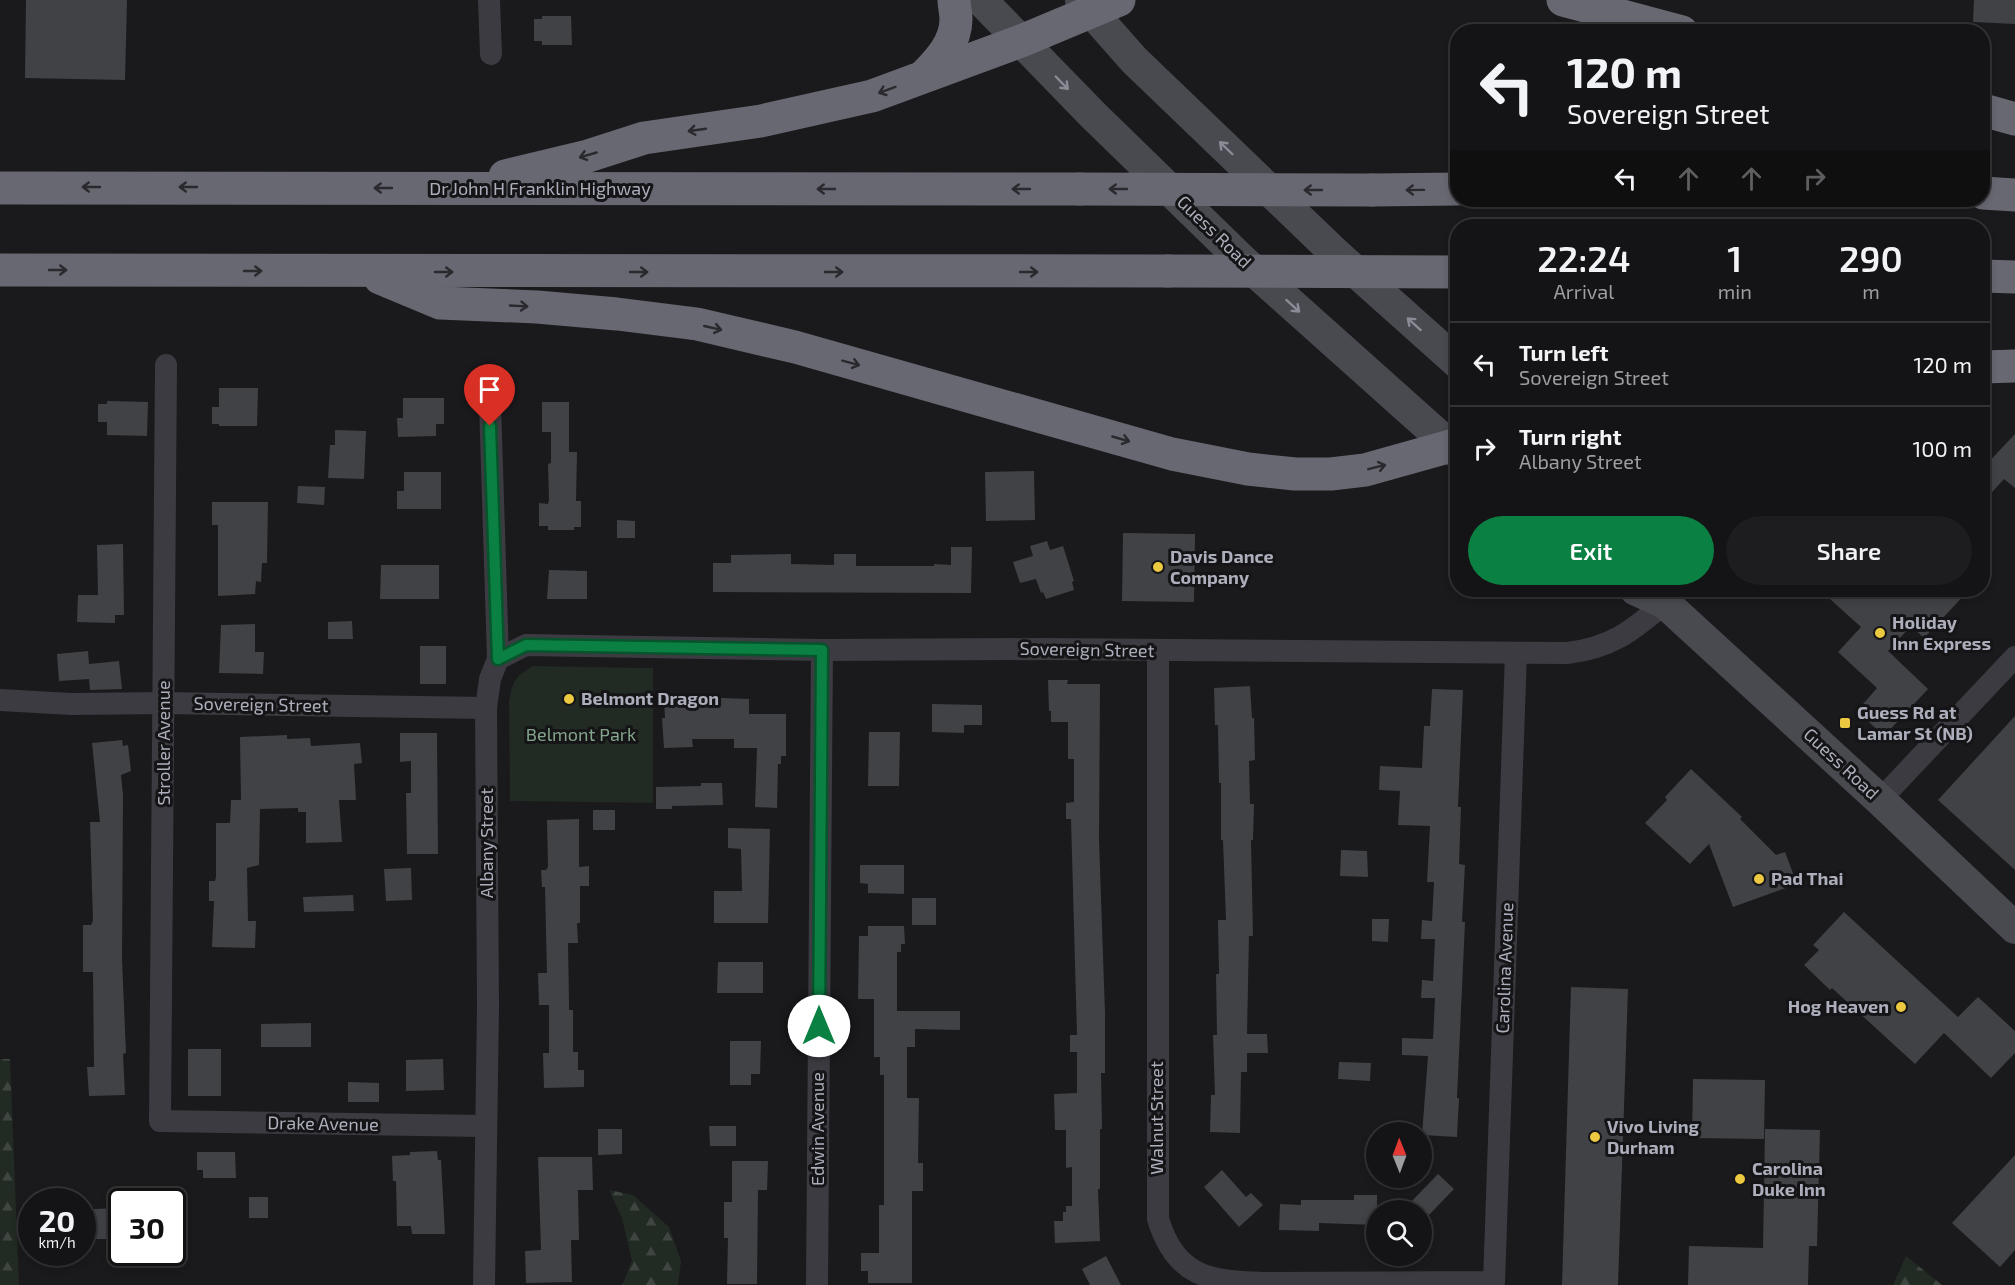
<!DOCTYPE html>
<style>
:root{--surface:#141315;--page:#1d1c1e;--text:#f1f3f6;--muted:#9d9ea0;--line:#333234;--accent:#0b8043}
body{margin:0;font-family:"Exo 2",sans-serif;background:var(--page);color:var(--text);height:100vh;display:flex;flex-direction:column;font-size:22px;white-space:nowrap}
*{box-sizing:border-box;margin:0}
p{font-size:20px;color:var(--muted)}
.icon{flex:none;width:33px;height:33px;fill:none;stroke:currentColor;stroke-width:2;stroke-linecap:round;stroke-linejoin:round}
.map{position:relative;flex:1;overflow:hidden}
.drawer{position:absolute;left:1450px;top:219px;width:540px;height:378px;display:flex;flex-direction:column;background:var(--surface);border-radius:24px;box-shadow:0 3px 9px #0003,0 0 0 2px var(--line)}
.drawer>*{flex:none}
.guide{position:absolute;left:1450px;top:24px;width:540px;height:183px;border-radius:24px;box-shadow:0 3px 9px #0003,0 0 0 2px var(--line);background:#141315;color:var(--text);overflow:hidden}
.needle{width:39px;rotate:359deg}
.controls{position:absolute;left:1366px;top:1122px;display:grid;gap:12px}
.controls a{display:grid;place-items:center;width:66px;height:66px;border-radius:50%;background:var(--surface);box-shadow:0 3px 9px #0003,0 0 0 2px var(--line);font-size:30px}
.speed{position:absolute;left:18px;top:1188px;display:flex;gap:12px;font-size:30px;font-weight:700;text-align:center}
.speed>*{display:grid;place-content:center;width:78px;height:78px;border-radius:50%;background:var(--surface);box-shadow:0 3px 9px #0003,0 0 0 2px var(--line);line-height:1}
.speed small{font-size:15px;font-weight:400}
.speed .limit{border:3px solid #111;border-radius:9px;background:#fff;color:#111}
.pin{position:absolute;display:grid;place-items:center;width:51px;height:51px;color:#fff;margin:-62px -26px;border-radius:50% 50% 50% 0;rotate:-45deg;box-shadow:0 0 6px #0007}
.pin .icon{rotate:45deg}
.me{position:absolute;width:66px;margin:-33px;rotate:0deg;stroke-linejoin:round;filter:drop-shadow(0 0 4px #0008)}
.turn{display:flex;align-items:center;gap:21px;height:126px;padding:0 18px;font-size:27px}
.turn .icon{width:78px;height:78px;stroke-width:2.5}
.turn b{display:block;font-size:42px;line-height:51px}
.lanes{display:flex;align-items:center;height:57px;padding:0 18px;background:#0003;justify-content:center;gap:30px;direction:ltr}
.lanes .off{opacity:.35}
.eta{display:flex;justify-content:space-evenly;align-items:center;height:102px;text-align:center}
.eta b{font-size:36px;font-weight:600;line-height:42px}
.action{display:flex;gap:12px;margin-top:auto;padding:12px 18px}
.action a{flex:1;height:69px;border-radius:36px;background:var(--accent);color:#fff;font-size:24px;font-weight:600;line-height:69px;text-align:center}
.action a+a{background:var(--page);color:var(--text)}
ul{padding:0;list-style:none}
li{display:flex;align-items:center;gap:18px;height:84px;padding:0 18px;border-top:2px solid var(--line)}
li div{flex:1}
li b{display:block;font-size:22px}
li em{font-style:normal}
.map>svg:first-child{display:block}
</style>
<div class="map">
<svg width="2015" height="1285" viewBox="0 0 2015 1285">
<defs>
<pattern id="forest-firs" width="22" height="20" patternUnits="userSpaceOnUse" patternTransform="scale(1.5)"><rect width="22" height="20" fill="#212a23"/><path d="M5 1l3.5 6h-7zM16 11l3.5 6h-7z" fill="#3f4641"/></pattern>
</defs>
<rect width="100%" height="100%" fill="#1a191c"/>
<g fill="url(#forest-firs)">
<path d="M0,1059H10L19,1285H0Z"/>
<path d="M609,1190L633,1195L669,1227L681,1261L678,1285H622L632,1261L622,1218Z"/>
<path d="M1906,1256L1942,1285H1893Z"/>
</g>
<path fill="#212a23" d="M533,666L653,668V803L510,801L509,702C512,682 515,676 533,666Z"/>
<g fill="#414246">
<path d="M26,0H127L125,80L25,78Z"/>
<path d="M1974,0H2015V24L1973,22Z"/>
<path d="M542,16H571L572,45H542V41H534V19H542Z"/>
<path d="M219,388H258L257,426H219V424H212V407H219Z"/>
<path d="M403,398H444V424H436V436L398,437L397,418H403Z"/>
<path d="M107,401L148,402L147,436L107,435V422H98V404H107Z"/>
<path d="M542,402H569V452H577L576,501H581V527H574V530H548V526H539V503L548,504L549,500L548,464L551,463V432H542Z"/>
<path d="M335,430L366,431L364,479L328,478L330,445H335Z"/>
<path d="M2015,434V488L2004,479L1983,502V468Z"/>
<path d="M1034,471L1035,520L986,521L985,472Z"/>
<path d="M404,472H441V509H397V491H404Z"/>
<path d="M298,486L325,487L324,505L297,503Z"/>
<path d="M212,502H268L267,563H262L261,582L256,581L255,594L218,596V525H212Z"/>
<path d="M617,520L635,521V538H617Z"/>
<path d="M1123,533L1195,534L1194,602L1122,601Z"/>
<path d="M1047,541L1050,550L1063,546L1074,581L1072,582L1074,590L1046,599L1043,592L1041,593L1036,579L1020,583L1013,562L1033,556L1030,546Z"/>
<path d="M123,544L124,615H115V623L77,622L78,595H98L97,545Z"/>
<path d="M951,547H972L971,593L713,592V563H731V555L791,554V564L834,565V554H856V566H934V564L951,565Z"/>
<path d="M381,565H439V599H380Z"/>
<path d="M549,570L587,571V599H547Z"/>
<path d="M1820,590H1969L1924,638L1911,626L1888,651L1928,689L1884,736L1857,711L1877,688L1838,652L1861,627Z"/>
<path d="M352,621L353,639H328V622Z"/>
<path d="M255,624V652H264L263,674L219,673L221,625Z"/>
<rect x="420" y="646" width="26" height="38"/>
<path d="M88,651L89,664L119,661L122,689L90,690L89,679L59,681L57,654Z"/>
<path d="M1048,680H1068L1067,684H1100L1099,840L1105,1013V1073H1101L1102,1129H1100V1189H1098L1100,1241L1055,1243L1054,1221H1063V1212H1066V1206H1072V1167L1066,1168V1130H1055L1054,1094L1077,1093V1052H1070V1035H1077L1071,819H1066V803L1074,802V759H1068V722H1051V711H1049Z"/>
<path d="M1250,686L1252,718H1254L1255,760L1249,761L1250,804H1254L1253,840H1251L1253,936H1249L1247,1034H1267L1268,1053H1247V1072H1241L1240,1133L1210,1132L1211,1095H1215L1213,1035H1217L1216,974H1219L1218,920H1226L1223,840H1221V783H1219L1218,725H1215L1214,688Z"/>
<path d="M1432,689L1463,690L1458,807H1461L1459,864L1465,865L1462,922H1465L1457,1098H1459L1457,1137L1422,1135L1428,1056L1402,1055V1038L1433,1039L1435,998H1421L1422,980L1433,981L1435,939H1421L1422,920L1432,921L1434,882H1427L1430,826L1398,825L1400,791L1379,790L1380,766L1422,768L1424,726H1430Z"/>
<path d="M695,697L749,699V714H786V756H781V764H778L777,808L755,807L757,748H734V739H692L693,747L664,748L662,718H665L664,699Z"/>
<path d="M932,704L982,705V725H964V733L932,732Z"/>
<path d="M2015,716V870L1938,800Z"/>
<path d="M869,732H900L899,786H868Z"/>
<path d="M400,733H437L438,854H407L406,793H411V761L400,762Z"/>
<path d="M287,735V739L310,738L311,746L360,743L362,763L354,764L356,800H339L342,842L306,843V812H298V808L260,809L259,865L247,868L248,921H256L255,948L212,947L214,901H209V881H215L216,877V823H230L231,800H241L240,737Z"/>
<path d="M122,740L123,746L128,745L131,771L121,775L123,795L122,960L126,1053L123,1054L125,1095L89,1096L87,1067H94L93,972H83V925H91L93,921L90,822H100L92,743Z"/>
<path d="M1691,769L1742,817L1740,819L1776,855L1785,852L1797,884L1733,907L1709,844L1690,864L1645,823L1667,800L1665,797Z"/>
<path d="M701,783H722L723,805L672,806V809H656V787L701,786Z"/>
<rect x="593" y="810" width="22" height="20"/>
<path d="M579,819V867L589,866V886H580V923H577L578,943H568L569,1002V1010H573V1052H578V1070H584V1087L544,1088L543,1053H549V1005H539L538,973H547L545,887H542L541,870H546L548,867L547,820Z"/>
<path d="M728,828L770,829L768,923H714V891H742L741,849L728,848Z"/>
<path d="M1341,850L1367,851L1368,877L1340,876Z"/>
<path d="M860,865H904V894L868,893V884L860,883Z"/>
<path d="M411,868L412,900L386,901L384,869Z"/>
<path d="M353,895L354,911L304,912L303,897Z"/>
<rect x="912" y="898" width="24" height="27"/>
<path d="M1844,912L1958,1017L1978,997L2015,1031V1053L1991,1078L1944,1033L1915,1064L1832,988L1830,990L1804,965L1819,950L1813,945Z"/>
<path d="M1372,919H1389L1388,942L1372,941Z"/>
<path d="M868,926H904L905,944H901V952H897V1011H960V1030L915,1029V1047H907V1098H919L918,1163H923V1191H912V1283H868V1271H861V1253H879V1205H884V1075H880V1057H874V999H858L859,936H868Z"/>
<path d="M718,962H763V993H717Z"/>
<path d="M1571,987L1628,989L1618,1285H1562Z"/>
<path d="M311,1023V1047H261V1024Z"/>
<path d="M730,1041H761L760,1074H751V1085H730Z"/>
<rect x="188" y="1049" width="33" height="47"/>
<path d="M443,1059L444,1090L406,1091V1060Z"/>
<path d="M1339,1062L1371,1063L1370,1081L1338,1079Z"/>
<path d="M1693,1079L1765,1080L1764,1139L1692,1138Z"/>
<path d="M348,1082L379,1083V1102H348Z"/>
<path d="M709,1126H736V1146H710Z"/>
<path d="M598,1129H622V1154L598,1155Z"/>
<path d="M1765,1129L1820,1130L1817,1246H1809L1808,1285H1688L1689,1246L1763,1248Z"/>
<path d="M437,1151L438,1160H441L445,1234H412L411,1226H397L396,1181H393L392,1156L410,1155V1152Z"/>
<path d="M197,1152H235L236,1178H203V1170H197Z"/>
<path d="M2015,1155V1250L2000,1267L1952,1223Z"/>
<path d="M538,1157H592L593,1190H578L579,1240H571L572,1282L526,1283L525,1251L541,1250Z"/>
<path d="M732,1161H768L767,1190H758L757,1284H727L728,1238H724V1202H732Z"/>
<path d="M1222,1170L1246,1197L1251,1193L1263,1205L1239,1227L1204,1187Z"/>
<path d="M1438,1174L1454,1189L1426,1218L1422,1215V1210H1418L1410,1203Z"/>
<path d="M1354,1195H1377V1225L1319,1223V1231L1279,1230L1280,1204L1301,1205V1200H1354Z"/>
<rect x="249" y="1197" width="19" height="21"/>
<path d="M122,1208V1239H94V1209Z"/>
<path d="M1106,1256L1121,1285H1090L1082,1269Z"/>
</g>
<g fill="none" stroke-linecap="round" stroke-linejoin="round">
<g stroke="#3b3b41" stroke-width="22">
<path d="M489,0L491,54"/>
<path d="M166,365L160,1121L485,1126"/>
<path d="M1158,650V1219C1176,1277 1208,1281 1263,1283L1494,1282L1516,653"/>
<path d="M498,659L526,645L822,650L1045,649L1567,653C1611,648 1632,631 1665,603"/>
<path d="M0,700L71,704L165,703L486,708"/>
<path d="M1880,800L2015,657"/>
<path d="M484,1285L488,1007L486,708L490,679L498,659L490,403"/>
<path d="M817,1285L822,650"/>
</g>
<g stroke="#494a50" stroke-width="32">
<path d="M981,0L1093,115L1242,260L1458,453"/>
<path d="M1081,0L1134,60L1336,254L1458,363"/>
<path d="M1636,590L1665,603L1880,800L2015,928"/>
</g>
<g stroke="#676871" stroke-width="33">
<path d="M1563,0L1682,32"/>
<path d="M924,76C939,61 956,43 956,19C956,13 954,6 954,0"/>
<path d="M1983,110L2015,119"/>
<path d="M505,176L588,156L644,138L761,121L872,96L1021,41L1119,0"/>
<path d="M0,188L1080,189"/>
<path d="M1372,190L1458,189"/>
<path d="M1983,193L2015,195"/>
<path d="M0,270L1168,271"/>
<path d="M1983,276L2015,277"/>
<path d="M380,278L440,303L537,307L617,314L697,324L795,347L1172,454L1248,469L1295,474H1331L1365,470L1458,444"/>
<path d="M1983,367L2015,366"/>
</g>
<g stroke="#676871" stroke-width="33">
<path d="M1080,189L1372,190"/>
<path d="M1168,271L1458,272"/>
</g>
</g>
<defs><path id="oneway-shaft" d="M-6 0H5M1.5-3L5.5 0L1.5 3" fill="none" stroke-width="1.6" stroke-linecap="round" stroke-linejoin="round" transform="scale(1.5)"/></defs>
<g stroke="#898c96">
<use href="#oneway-shaft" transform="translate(1062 83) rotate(46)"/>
<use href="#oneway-shaft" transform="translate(1226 148) rotate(-136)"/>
<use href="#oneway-shaft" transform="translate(1293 306) rotate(42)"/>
<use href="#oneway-shaft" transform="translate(1414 324) rotate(-138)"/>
</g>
<g stroke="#2a292e">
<use href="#oneway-shaft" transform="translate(887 90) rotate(160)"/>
<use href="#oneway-shaft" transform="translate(697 130) rotate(172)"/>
<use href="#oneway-shaft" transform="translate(588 155) rotate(164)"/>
<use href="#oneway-shaft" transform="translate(91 187) rotate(180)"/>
<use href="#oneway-shaft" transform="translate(188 187) rotate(-180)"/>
<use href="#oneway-shaft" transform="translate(383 188) rotate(-180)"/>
<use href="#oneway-shaft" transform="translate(826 189) rotate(-180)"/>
<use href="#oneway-shaft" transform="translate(1021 189) rotate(180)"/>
<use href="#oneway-shaft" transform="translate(1118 189) rotate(-180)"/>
<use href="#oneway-shaft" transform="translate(1313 190) rotate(-180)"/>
<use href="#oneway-shaft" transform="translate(1415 190) rotate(179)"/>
<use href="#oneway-shaft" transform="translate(58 270)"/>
<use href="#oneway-shaft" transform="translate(253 271)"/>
<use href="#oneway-shaft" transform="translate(444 272)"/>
<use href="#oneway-shaft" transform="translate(639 272)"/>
<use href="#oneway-shaft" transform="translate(834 272)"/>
<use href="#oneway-shaft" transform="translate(1029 272)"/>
<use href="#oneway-shaft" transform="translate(519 306) rotate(3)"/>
<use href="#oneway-shaft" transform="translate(713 328) rotate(13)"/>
<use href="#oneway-shaft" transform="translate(851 363) rotate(15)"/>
<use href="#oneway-shaft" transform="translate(1121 439) rotate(16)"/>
<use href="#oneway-shaft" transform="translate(1377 467) rotate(-14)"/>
</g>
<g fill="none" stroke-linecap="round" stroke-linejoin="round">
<g stroke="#07532c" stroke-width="15">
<path id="route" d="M490,426L498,659L526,645L822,650L819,1026"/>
</g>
<use href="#route" stroke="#0b8043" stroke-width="10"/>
</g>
<g fill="#edc941" stroke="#151417" stroke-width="2">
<circle cx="1158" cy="567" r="6"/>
<circle cx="1880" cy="633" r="6"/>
<circle cx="569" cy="699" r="6"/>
<rect x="1839" y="717" width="12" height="12" rx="3"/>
<circle cx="1759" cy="879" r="6"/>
<circle cx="1901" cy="1007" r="6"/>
<circle cx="1595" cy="1137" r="6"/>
<circle cx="1740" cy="1179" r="6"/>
</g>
<g text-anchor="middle" stroke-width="6" stroke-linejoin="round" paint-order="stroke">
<g font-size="18" fill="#acafbb" stroke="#151417">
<text x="540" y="195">Dr John H Franklin Highway</text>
<text transform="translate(1214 232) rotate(44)" y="6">Guess Road</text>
<text transform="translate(1087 650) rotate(1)" y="6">Sovereign Street</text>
<text transform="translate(261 705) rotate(1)" y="6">Sovereign Street</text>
<text transform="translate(164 743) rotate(-90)" y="6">Stroller Avenue</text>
<text transform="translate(1841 764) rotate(43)" y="6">Guess Road</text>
<text transform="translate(487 843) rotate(-90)" y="6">Albany Street</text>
<text transform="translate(1505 968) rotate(-88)" y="6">Carolina Avenue</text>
<text transform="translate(1157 1118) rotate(-90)" y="6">Walnut Street</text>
<text transform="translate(323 1124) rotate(1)" y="6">Drake Avenue</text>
<text transform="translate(818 1129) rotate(-90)" y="6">Edwin Avenue</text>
</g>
<g font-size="18" font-weight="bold" fill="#acafbb" stroke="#151417" text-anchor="start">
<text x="1170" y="563">Davis Dance<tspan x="1170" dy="21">Company</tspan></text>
<text x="1892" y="629">Holiday<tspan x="1892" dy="21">Inn Express</tspan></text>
<text x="581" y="705">Belmont Dragon</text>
<text x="1857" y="719">Guess Rd at<tspan x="1857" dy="21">Lamar St (NB)</tspan></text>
<text x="1771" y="885">Pad Thai</text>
<text x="1889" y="1013" text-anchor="end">Hog Heaven</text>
<text x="1607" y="1133">Vivo Living<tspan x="1607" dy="21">Durham</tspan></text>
<text x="1752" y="1175">Carolina<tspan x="1752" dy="21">Duke Inn</tspan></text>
</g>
<g font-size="18" fill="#84a58b" stroke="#151417">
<text x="581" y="741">Belmont Park</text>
</g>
</g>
</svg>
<div class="controls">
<a><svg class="needle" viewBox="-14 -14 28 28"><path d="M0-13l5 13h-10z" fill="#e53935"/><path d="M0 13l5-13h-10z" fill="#9d9ea0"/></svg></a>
<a><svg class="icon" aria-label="search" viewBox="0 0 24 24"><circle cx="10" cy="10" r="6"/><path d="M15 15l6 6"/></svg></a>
</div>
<div class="speed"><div>20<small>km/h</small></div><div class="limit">30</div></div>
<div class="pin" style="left:490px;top:426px;background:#d93025"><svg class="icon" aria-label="arrive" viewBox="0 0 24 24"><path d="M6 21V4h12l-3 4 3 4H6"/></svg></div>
<svg class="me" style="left:819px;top:1026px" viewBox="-20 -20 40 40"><circle r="19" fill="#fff"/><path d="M0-13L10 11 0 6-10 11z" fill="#0b8043"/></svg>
<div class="guide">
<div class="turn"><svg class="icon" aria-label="left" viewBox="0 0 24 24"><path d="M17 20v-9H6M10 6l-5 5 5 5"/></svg><div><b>120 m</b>Sovereign Street</div></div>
<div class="lanes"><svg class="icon" aria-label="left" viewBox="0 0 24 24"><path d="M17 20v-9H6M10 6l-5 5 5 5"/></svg><svg class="icon off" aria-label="ahead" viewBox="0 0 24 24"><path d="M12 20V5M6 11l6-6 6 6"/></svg><svg class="icon off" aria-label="ahead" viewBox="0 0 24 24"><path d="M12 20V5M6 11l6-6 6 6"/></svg><svg class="icon off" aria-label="right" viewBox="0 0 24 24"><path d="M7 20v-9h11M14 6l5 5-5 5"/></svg></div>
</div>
<section class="drawer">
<div class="eta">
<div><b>22:24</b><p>Arrival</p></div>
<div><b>1</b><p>min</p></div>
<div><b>290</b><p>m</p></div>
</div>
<ul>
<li><svg class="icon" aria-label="left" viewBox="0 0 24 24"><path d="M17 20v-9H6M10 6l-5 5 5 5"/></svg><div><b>Turn left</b><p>Sovereign Street</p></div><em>120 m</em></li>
<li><svg class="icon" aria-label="right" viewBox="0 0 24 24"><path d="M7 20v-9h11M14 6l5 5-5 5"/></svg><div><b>Turn right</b><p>Albany Street</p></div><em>100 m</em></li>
</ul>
<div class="action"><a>Exit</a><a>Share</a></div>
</section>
</div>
